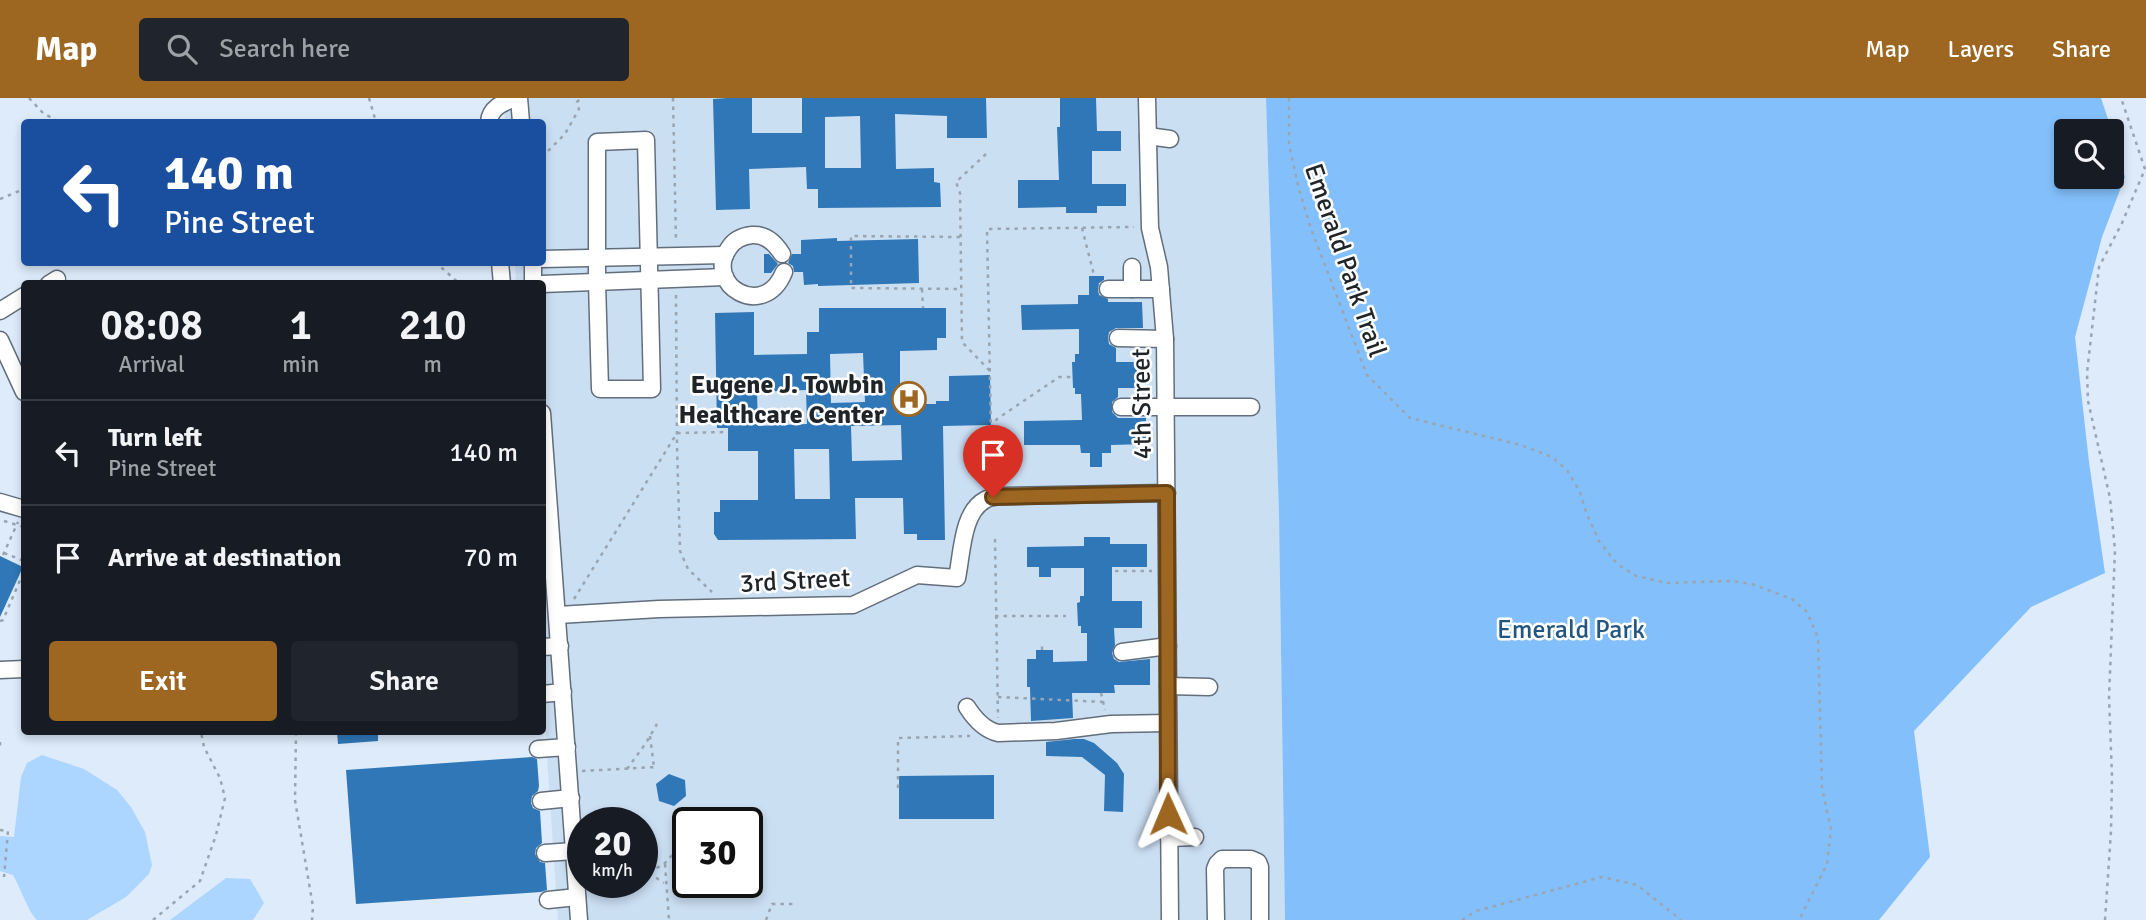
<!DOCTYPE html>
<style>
:root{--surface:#171b24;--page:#20242c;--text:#f1f3f6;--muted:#9ea1a6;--line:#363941;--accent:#9d6621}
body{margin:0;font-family:Signika,sans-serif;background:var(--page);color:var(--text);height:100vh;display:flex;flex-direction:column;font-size:26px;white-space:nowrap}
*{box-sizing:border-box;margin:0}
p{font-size:23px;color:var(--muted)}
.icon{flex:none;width:38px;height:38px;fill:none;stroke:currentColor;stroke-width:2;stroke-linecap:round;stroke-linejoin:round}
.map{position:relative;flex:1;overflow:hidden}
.panel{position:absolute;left:21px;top:182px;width:525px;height:455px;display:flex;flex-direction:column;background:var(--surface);border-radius:7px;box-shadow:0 4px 10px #0003}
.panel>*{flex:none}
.banner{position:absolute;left:21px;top:21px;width:525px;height:147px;border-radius:7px;box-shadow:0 4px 10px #0003;background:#1a4fa0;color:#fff;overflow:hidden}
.tools{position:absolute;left:2054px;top:21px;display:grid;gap:14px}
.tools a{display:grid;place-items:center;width:70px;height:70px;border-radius:7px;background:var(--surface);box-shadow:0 4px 10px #0003;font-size:35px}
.speed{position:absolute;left:567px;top:709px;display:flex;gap:14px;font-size:35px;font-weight:700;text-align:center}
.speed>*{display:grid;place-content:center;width:91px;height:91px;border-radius:50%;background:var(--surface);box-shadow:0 4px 10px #0003;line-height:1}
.speed small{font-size:18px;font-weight:400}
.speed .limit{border:4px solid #111;border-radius:10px;background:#fff;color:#111}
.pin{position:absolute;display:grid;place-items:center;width:60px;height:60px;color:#fff;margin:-72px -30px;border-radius:50% 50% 50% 0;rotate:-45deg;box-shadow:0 0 7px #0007}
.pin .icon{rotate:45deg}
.me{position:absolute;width:77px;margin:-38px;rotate:359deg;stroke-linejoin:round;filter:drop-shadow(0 0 5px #0008)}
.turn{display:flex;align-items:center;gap:24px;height:147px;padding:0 28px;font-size:32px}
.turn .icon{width:91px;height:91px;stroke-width:2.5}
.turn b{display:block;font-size:49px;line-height:60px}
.eta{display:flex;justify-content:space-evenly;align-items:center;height:119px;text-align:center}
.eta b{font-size:42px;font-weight:600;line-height:49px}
.primary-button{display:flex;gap:14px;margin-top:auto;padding:14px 28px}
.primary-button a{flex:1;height:80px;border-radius:7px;background:var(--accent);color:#fff;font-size:28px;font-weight:600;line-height:80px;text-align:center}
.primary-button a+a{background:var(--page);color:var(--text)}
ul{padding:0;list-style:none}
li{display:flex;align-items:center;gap:21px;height:105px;padding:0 28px;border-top:2px solid var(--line)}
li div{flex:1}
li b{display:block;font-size:26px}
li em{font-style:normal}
header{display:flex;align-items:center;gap:42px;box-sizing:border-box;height:98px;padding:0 35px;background:var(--accent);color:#fff}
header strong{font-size:33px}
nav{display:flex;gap:38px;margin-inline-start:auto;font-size:24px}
.search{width:490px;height:63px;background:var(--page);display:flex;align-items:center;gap:18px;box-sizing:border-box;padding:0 24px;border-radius:7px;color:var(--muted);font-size:26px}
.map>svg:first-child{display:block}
</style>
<header>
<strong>Map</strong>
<div class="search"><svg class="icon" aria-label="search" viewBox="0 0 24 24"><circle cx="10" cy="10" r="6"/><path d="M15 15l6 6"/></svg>Search here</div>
<nav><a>Map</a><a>Layers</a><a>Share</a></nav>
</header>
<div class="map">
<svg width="2146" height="822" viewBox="0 0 2146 822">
<rect width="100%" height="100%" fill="#ddebfa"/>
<path fill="#cbdff3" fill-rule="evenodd" d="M498,0H1266L1279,417L1285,822H558L542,583V186L516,185L515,165L542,164V24H505L504,4ZM583,724H642V784H583ZM688,724H747V784H688Z"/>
<path fill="#83c0fb" d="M1266,0H2101L2112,33H2067V79H2112V34L2125,79L2102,139L2075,239L2089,364L2105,475L2031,509L1914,633L1930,759L1879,822H1285L1279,417Z"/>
<g fill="#acd6ff">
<path d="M42,657L84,671L117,692L131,709L145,734L152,767L149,776L126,799L87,822H37C29,815 20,789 13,777L0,773V738L14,739L21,679L27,665Z"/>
<path d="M226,780L250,781L264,805L253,822H170Z"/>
</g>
<g fill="#2f77b6" fill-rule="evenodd">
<path d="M727,0H752V35H802V0H986L987,40H947V18L895,16L896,71L934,70V84L940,85L941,109L818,110V91H807L806,69L749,71L750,111L716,112L713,1ZM860,18L861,70H825V19Z"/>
<path d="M1060,0H1096L1097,33H1121V53H1092V86H1126V108H1097V115H1066V109L1018,110V82H1059L1057,29H1060Z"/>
<path d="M837,140V143L918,141L919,185L818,188V186L804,187L803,174H794L793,168L788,165L792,156H801V142Z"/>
<path d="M764,156H769L778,166L771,175H764Z"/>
<path d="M1089,178H1104V182L1099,185L1098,192L1099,197L1108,201V204H1142L1143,230H1116L1109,234L1108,240L1109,246L1116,250V264H1137V290H1118V299L1112,304V314L1118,320H1146V346L1111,347V355H1102V369H1090V355H1081L1080,347H1024V323L1082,322L1081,296H1075V290H1073L1072,264H1075V256H1079V231L1022,232L1021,207L1078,206V197H1089Z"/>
<path d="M819,210H946V240H937V252L900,253V306H936V303H949V278L990,277L991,327L943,328L945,442H917V436H904L903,400H855L856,441L718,442L714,436V414H720V402H758V353H728V330H717L715,215L754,214V257L807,256V234H819ZM863,255L865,304L831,305L830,256ZM806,292L807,326L758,328L757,294ZM901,327L902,362L852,363L851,328ZM794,351H829L830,401H795Z"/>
<path d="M1084,439H1110V446H1147V469H1112V503H1142V530H1114L1115,547L1112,555L1114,561L1119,564L1150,561V587H1114L1115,595H1072L1073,620L1031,623L1030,589H1027V561H1036V552H1053V564L1087,563V535H1081V528H1078L1077,505L1080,504V498H1084V470H1051V479H1039V469H1027V449L1084,448Z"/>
<path d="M0,458L23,469L0,519Z"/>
<path d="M337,634H378V643L338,646Z"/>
<path d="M1074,641H1084L1094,645L1117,665L1124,676L1123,714L1104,713L1105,677L1082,659L1046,658V644Z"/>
<path d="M532,659L537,661L539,688L538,693L532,698L531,705L533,710L540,713L542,745L536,750L535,756L540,764L545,765L547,792L541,794L356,806L346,672Z"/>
<path d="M669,676L685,682L686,698L674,708L659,703L656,686Z"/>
<path d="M994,677V721H899V678Z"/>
</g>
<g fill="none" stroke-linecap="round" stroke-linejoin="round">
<g stroke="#626e7b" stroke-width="19">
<g id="minor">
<path d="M519,0L521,24"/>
<path d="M1147,0L1150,130L1159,169L1165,241L1170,822"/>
<path d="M489,24C490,10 502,5 515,0"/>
<path d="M1148,38L1170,41"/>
<path d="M646,42L652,291H600L597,184V44Z"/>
<path d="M782,156C775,145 766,136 752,137C743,138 734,142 729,150C703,186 764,224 784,174"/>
<path d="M542,161L725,157"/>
<path d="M500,164L502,186"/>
<path d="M533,164V186"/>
<path d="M1132,169V191"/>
<path d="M49,186L57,181"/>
<path d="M542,186L725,179"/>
<path d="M1108,191H1161"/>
<path d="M0,213L24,198"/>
<path d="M1118,240L1165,241"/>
<path d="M0,242L24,294"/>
<path d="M1121,309H1251"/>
<path d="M542,315L579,822"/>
<path d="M0,404L24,411"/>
<path d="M558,517L659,511L853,507L917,477L957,480C962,456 962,414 985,402C989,399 996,399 1001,398L1167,395"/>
<path d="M542,549L560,548"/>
<path d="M1122,554L1168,548"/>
<path d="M0,572L24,571"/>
<path d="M1168,588L1209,589"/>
<path d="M542,596L563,594"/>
<path d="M967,609C974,620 985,632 998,635L1056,633L1111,626L1168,625"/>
<path d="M538,651L567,649"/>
<path d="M541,703L571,700"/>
<path d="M1169,740L1195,739"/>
<path d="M545,755L574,753"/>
<path d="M548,802L577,799"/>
<path d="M1216,822L1215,771L1217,766L1222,761H1251L1258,764L1260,769V822"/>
</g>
</g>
<g stroke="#9aa5b0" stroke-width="2.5" stroke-dasharray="3.5 5" stroke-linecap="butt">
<path d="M29,0L43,15L59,24"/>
<path d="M369,0L376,24"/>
<path d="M673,0L676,144"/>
<path d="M1289,0V47L1299,91L1310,128L1367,277L1410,320L1521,347L1552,359L1567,372L1580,394L1586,414L1599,443L1617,466L1636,478L1667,485L1732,483L1752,486L1792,501L1807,514L1818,540L1822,690L1831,731L1827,766L1799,822"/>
<path d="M986,56L956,84L960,95L962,244L990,273"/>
<path d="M542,59L565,36L579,11L577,4L581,0"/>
<path d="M0,101L24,91"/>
<path d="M1082,130L1094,177"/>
<path d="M960,139L851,138V190L960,191"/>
<path d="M435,164L460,186"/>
<path d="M922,191L923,210"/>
<path d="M676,197L677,348L680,453L688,471L712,494"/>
<path d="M991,330L997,321L1059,279H1073"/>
<path d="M992,384L987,131L1134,129"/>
<path d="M4,423L24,429"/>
<path d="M995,441L998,620"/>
<path d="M4,455L24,463"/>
<path d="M3,457L18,424"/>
<path d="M1115,473H1152"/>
<path d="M574,501L677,335L726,334"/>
<path d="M995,518H1066"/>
<path d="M0,523L3,522L24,473"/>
<path d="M1042,552V545"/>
<path d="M1101,595L1105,612"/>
<path d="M998,599L1104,604"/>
<path d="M296,634L295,702L313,809L312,822"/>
<path d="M650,638L654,669"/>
<path d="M0,644V651"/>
<path d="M627,671L646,645L657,626"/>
<path d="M582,673L656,669"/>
<path d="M898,690V640L970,638"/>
<path d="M0,732L8,733L4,779"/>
<path d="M665,766L669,822"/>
<path d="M649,775L664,785"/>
<path d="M642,779L665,765L685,743"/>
<path d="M593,792L623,789L633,784"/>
<path d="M153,822L200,783L216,737L225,700L220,680L204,649L201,634"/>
<path d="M766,822L772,806H797"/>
<path d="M1462,822L1476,813L1602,779L1637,787L1681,822"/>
<path d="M2105,822L2111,733L2112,679L2109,599L2115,452L2110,400L2088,303L2087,275L2099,169L2122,125L2145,71L2121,0"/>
</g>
<use href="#minor" stroke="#fff" stroke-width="16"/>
</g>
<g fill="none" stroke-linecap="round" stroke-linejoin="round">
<g stroke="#664215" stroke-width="18">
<path id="route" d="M993,399L1167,395L1168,716"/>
</g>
<use href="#route" stroke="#9d6621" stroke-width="12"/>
</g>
<defs>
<g id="hospital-ring" transform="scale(1.75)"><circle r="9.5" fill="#fff" stroke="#9d6621" stroke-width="1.5"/><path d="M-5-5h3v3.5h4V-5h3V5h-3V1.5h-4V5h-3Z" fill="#9d6621"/></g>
</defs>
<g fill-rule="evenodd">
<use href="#hospital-ring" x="909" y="301"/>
</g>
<g text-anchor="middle" stroke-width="5" stroke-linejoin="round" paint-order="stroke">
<g font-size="26" fill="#1f2429" stroke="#fff">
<text transform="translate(1346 162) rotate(71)" y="9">Emerald Park Trail</text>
<text transform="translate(1141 306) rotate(-91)" y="9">4th Street</text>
<text transform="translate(795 482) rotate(-3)" y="9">3rd Street</text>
</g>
<g font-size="26" font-weight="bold" fill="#1f2429" stroke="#fff" text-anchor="end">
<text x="884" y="295">Eugene J. Towbin<tspan x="884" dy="30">Healthcare Center</tspan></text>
</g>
<g font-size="26" fill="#235581" stroke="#fff">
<text x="1571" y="540">Emerald Park</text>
</g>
</g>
</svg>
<div class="tools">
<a><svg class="icon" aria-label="search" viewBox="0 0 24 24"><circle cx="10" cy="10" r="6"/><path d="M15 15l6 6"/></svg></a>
</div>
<div class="speed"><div>20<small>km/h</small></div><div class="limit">30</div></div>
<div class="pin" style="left:993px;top:399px;background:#d93025"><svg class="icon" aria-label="arrive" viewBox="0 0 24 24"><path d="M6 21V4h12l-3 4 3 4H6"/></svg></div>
<svg class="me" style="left:1168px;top:716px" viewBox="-20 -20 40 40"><path d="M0-17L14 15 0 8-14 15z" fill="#9d6621" stroke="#fff" stroke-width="4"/></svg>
<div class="banner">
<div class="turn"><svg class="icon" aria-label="left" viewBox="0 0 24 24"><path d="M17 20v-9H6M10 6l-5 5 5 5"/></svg><div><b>140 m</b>Pine Street</div></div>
</div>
<section class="panel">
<div class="eta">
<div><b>08:08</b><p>Arrival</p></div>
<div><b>1</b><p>min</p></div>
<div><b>210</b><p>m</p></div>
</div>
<ul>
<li><svg class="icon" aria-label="left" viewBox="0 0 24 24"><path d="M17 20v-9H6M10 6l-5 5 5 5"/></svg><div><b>Turn left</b><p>Pine Street</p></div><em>140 m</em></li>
<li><svg class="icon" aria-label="arrive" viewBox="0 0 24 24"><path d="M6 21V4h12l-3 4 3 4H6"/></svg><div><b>Arrive at destination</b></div><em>70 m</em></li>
</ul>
<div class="primary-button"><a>Exit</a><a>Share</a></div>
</section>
</div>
